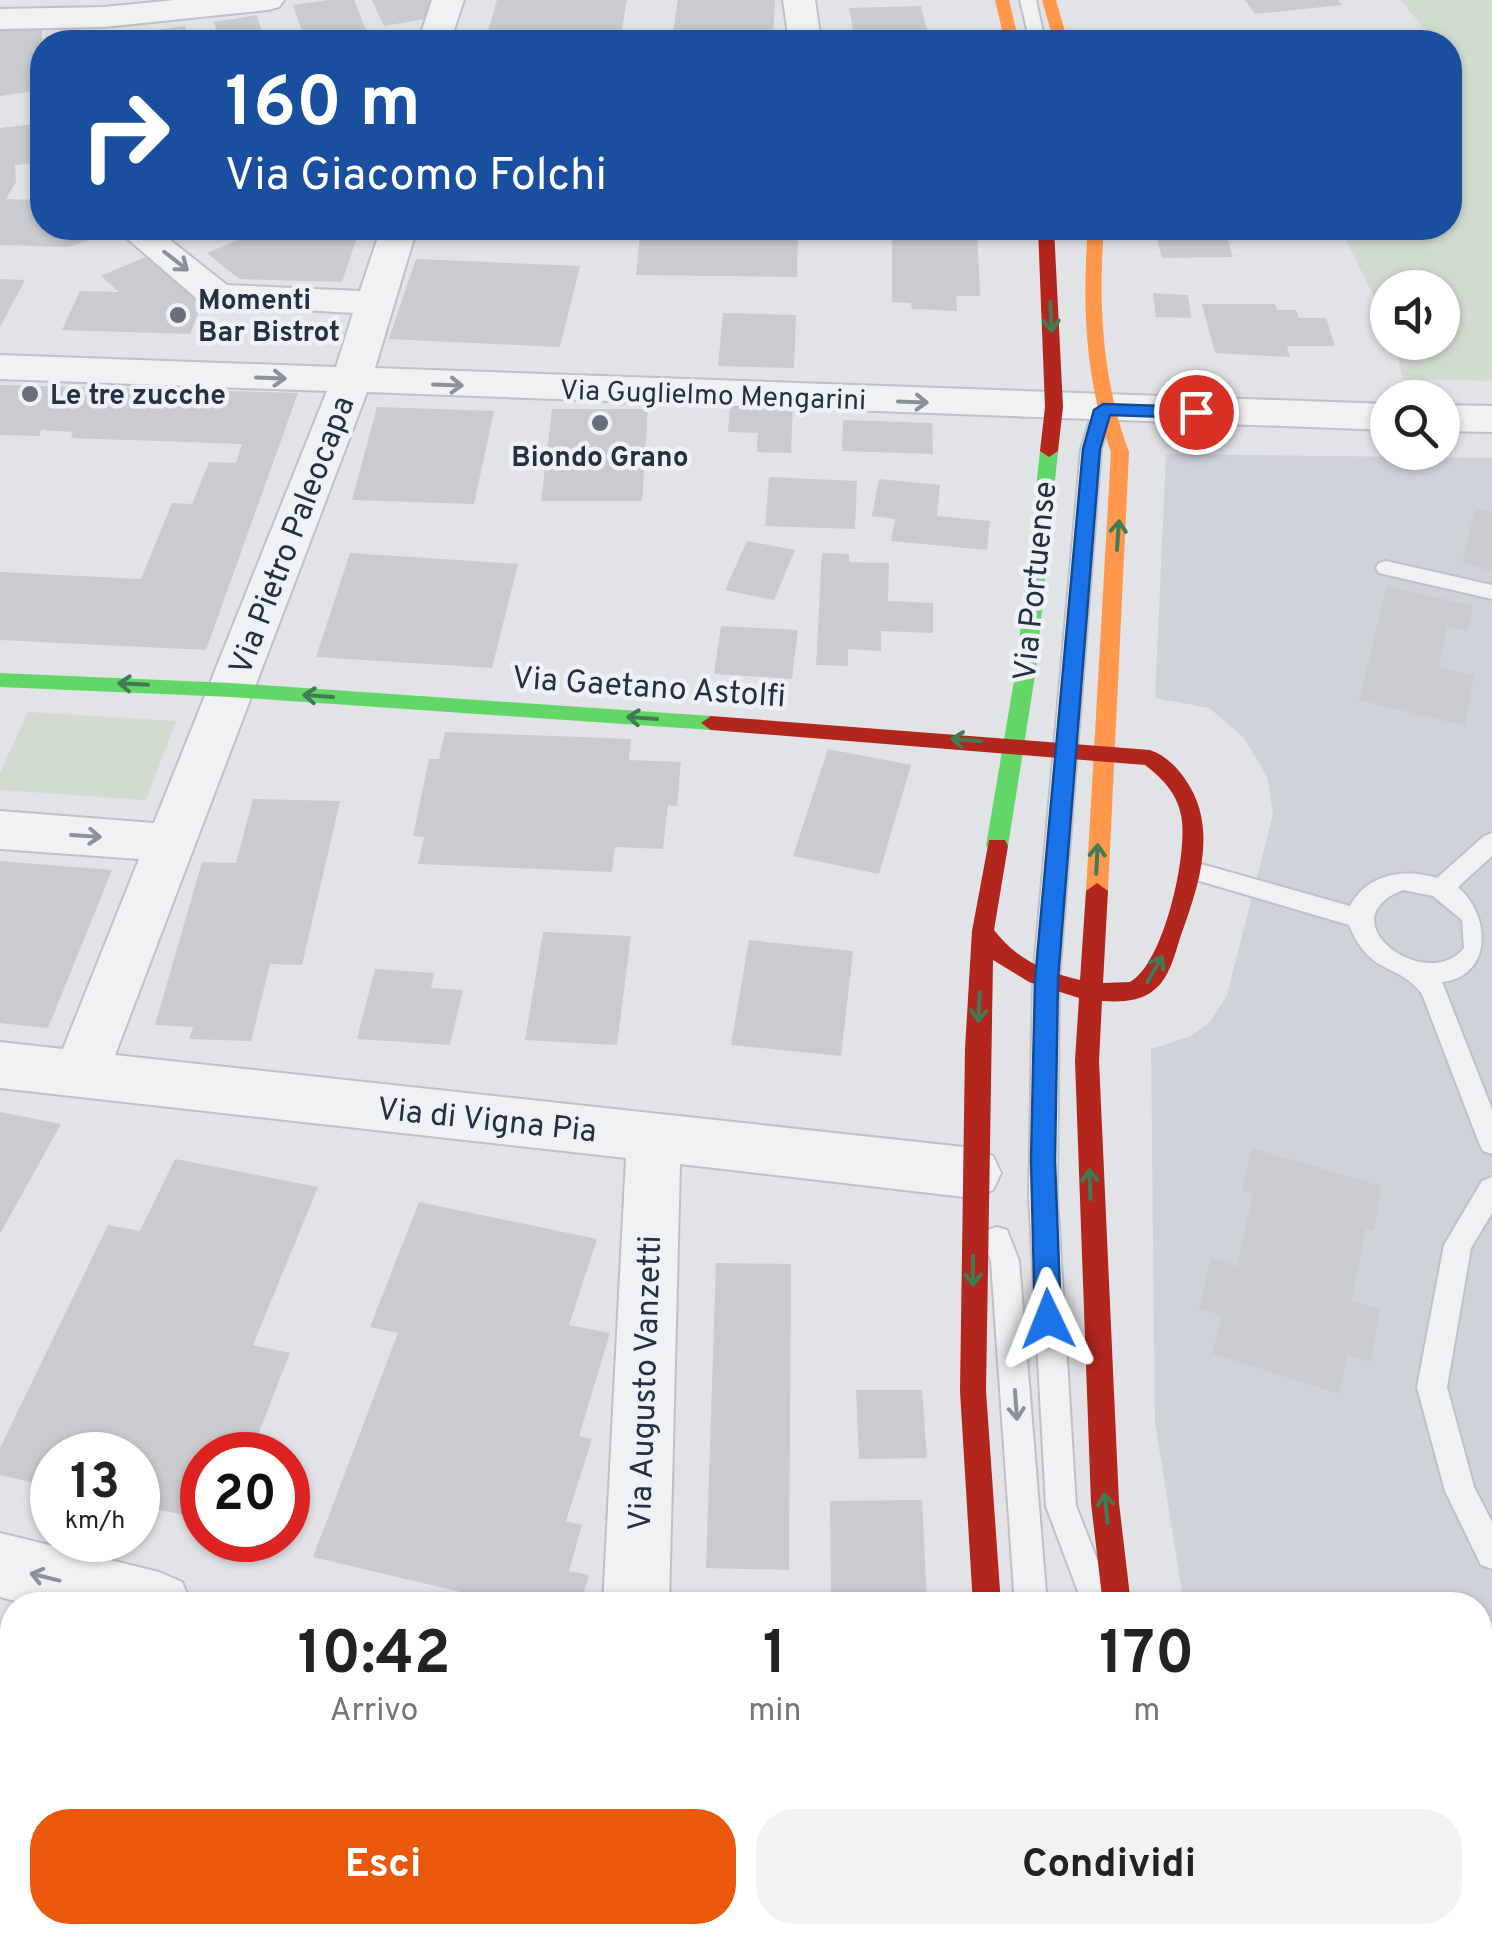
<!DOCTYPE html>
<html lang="it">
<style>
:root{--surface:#fff;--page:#f2f2f2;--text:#222;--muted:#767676;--accent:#ea580c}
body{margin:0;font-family:Overpass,sans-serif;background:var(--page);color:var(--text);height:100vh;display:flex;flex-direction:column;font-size:38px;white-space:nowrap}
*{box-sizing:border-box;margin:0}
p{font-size:32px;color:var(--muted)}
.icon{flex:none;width:55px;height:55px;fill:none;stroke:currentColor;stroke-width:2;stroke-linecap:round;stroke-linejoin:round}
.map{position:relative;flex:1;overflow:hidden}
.details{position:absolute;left:0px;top:1592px;width:1492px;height:352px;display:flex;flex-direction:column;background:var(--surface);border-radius:40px 40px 0 0;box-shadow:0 2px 8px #0004}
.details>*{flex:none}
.top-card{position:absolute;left:30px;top:30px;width:1432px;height:210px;border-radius:40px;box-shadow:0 2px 8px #0004;background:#1a4fa0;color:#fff;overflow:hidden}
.buttons{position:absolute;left:1370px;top:270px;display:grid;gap:20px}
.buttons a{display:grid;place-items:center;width:90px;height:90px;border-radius:50%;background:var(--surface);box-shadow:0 2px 8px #0004;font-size:50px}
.speed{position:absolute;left:30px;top:1432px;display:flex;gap:20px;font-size:50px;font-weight:700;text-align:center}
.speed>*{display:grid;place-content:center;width:130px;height:130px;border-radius:50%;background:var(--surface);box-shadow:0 2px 8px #0004;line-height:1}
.speed small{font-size:25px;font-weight:400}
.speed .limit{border:15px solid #d22;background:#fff;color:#111}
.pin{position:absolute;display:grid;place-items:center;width:85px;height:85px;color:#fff;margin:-42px;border:5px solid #fff;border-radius:50%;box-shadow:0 2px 10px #0007}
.me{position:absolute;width:110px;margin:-55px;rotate:358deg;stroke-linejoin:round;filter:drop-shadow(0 0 8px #0008)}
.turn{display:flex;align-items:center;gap:35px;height:210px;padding:0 30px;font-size:45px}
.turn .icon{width:130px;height:130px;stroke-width:2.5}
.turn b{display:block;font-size:70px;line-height:85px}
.eta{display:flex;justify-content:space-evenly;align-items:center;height:170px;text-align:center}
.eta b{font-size:60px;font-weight:700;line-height:70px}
.action{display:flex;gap:20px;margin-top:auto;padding:20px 30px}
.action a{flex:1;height:115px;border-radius:40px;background:var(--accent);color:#fff;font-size:40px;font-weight:700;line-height:115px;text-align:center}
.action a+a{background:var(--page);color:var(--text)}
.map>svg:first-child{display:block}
</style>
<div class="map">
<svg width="1492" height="1943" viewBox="0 0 1492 1943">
<rect width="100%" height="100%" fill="#e1e3e6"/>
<g fill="#ced3da">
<path d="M1166,454L1492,458V1943H1237L1235,1933L1480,1932V1605H1184L1155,1422L1151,1049L1191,1036L1210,1022L1227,995L1273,814L1267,776L1243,737L1209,708L1155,698Z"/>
<path d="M36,1932H696V1933L694,1943H31Z"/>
</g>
<g fill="#d2dbd0">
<path d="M1400,0H1492V381L1403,379L1394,343L1442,342V288H1388L1387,323L1340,228H1450V42H1417L1434,40Z"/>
<path d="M28,712L176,721L146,800L0,790V773Z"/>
</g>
<g fill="#c9cbcf">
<path d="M329,0H354L366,30L305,40L293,5Z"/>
<path d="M372,0H430L425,19L384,26Z"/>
<path d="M497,0H627L621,34L488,31Z"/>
<path d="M678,0H775L773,35L673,33Z"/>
<path d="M1245,0H1338L1342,5L1255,14Z"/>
<path d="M921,6L930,42H855L849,8Z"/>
<path d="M257,15L265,42H220L214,22Z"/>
<path d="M185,26L189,42H107L106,37Z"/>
<path d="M0,30H42V90L0,96Z"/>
<path d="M42,123V162L15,165L16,182L6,199L42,200V228H96L91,239L69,247L0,245V128Z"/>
<path d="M265,228H360L342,282L239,279L207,253Z"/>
<path d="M641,228H798L797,277L636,275Z"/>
<path d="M892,228H977L980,296H956L957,311L912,309L911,303L892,302Z"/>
<path d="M1154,228H1224L1233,257L1162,258Z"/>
<path d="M148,256L203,301L190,334L62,330L80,291L119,292L101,276Z"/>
<path d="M416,259L580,266L560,347L389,339Z"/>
<path d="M0,279L25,280L0,327Z"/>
<path d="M1153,293L1188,295L1191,318L1156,317Z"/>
<path d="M1202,304H1275L1277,310H1296L1299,318H1326L1335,346H1287L1290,357L1215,353Z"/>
<path d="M723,313L796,315L794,368L718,366Z"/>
<path d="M0,385L298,393L206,650L0,640V572L141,579L172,503L192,504L209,462L236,463L242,444L71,438L73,432L41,430L40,436L0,435Z"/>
<path d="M730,404L793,405L791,453L757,452L758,433L728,432Z"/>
<path d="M377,407L494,411L474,504L352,500Z"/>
<path d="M552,409H648L642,501H541Z"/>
<path d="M843,420L932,423L933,454L842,451Z"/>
<path d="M769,477L857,481L855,529L765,526Z"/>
<path d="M879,479L940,485L937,516L990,521L987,550L891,541L895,519L872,516Z"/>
<path d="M1475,509L1492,512V571L1462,563Z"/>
<path d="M747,541L795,550L774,600L725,590Z"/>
<path d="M350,553L518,564L492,668L316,657Z"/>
<path d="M822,553L849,554V562L889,563L888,601L933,603V633L881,631V651L848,649V666L816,665Z"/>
<path d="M1387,586L1473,606L1467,631L1447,626L1439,667L1474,676L1465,726L1359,700Z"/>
<path d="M721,626L798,630L792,679L714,674Z"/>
<path d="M445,732L631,739L629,760L681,762L677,806L668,805L663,849L615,847L612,872L418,864L424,837L413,836L429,759H439Z"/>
<path d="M828,749L911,765L879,874L793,856Z"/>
<path d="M253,799L340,801L302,965L270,964L251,1041L189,1039L193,1027L155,1025L202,862L236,863Z"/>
<path d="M0,861L112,870L48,1028L0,1023Z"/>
<path d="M543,932L631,936L617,1045L525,1040Z"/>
<path d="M749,940L853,951L841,1056L731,1045Z"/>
<path d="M375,969L434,973L431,988L463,990L450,1045L357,1039Z"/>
<path d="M0,1112L61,1124L0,1234Z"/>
<path d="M1252,1148L1381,1186L1374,1231L1366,1229L1351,1301L1380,1309L1371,1362L1347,1355L1339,1394L1212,1353L1222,1316L1199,1308L1211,1258L1237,1266L1253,1194L1242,1191Z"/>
<path d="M175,1159L318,1187L253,1345L290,1353L250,1455H202V1519L138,1505V1455H52V1487L0,1475V1448L108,1225L140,1231Z"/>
<path d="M419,1202L597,1239L569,1325L610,1333L579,1436L592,1439L566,1521L582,1525L569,1571L589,1575L580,1605H515L313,1557L398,1333L370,1327Z"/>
<path d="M716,1263L791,1264L789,1570L706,1568Z"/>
<path d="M856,1390H922L927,1458L859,1459Z"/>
<path d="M922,1500L927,1605H831L830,1501Z"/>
<path d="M1480,1911L1492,1915V1943H1380L1382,1932H1480Z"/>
</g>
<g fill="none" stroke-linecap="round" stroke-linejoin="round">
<g stroke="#bfc1c4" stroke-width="4">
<g id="lane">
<path d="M1020,0H1036L1045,42H1030Z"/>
<path d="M1103,404L1113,410L1101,449L1059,981L1057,1196L1076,1506L1115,1605H1083L1046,1506L1029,1196L1033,981L1081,449L1093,410Z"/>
<path d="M1386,561L1492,585V599L1379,573L1376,568L1379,563Z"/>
<path d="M1492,833V856L1458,887C1492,917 1492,976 1442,982L1492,1109V1154L1483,1151L1479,1143L1422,994C1397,961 1371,978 1349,925L1186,877L1182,871L1186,865L1194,862L1350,906C1367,874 1404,868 1437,878L1484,836ZM1403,890L1433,896L1462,920L1464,948C1426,995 1325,920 1403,890Z"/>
<path d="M1492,1177V1213L1471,1248L1447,1387L1474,1487L1492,1522V1569L1481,1565L1445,1491L1417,1387L1444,1245L1482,1181Z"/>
<path d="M997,1227L1007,1230L1019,1261L1047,1605H1015L991,1261L983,1239L987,1230Z"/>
<path d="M712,1932H746L745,1943H711Z"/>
<path d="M1042,1932H1076L1077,1943H1043Z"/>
</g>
</g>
<g stroke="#bfc1c4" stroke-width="4">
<g id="street">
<path d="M175,0H284L279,7L268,10L104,27L0,29V9L104,7Z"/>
<path d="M432,0H464L450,42H418Z"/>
<path d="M783,0H815L821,42H789Z"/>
<path d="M115,228H155L227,285L360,291L381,228H417L375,368L1388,404V430L367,392L115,1055L973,1148L993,1156L1001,1173L993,1190L973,1198L680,1164L669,1605H603L626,1158L0,1088V1042L63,1049L139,859L0,849V811L154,823L327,391L0,379V355L336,367L353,313L203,304Z"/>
<path d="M1442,405L1492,406V432L1442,431Z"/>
<path d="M0,1533L159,1572L182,1582L192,1605H30L0,1597Z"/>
</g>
</g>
<use href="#lane" fill="#f0f1f3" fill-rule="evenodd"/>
<use href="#street" fill="#f0f1f3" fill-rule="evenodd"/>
<g fill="#63d668" fill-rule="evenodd">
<path d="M1049,445L1058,451L1036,669L1008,846L997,854L986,846L1016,669L1040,451Z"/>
<path d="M0,673L231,683L711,716L721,723L711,730L231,697L0,687Z"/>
<path d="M1132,1932H1164L1165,1943H1133Z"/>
</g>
<g fill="#ff974d" fill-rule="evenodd">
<path d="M995,0H1009L1019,42H1005Z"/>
<path d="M1042,0H1056L1068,42H1054Z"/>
<path d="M1088,228H1104C1098,305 1102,378 1129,452L1108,891L1097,899L1086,891L1111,452C1085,378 1082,305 1088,228Z"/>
<rect x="983" y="1932" width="32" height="11"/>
</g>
<g fill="#b3261e" fill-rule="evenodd">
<path d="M1038,228H1054L1063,407L1058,451L1049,457L1040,451L1045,407Z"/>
<path d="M711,716L1150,750C1165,755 1177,767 1185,779C1219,827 1199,885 1181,935C1175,953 1170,978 1154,990C1140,1002 1119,1002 1102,1001L1099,1061L1119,1503L1131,1605H1103L1091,1503L1075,1061L1079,998L1029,982L993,960L986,1391L1001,1605H973L960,1391L965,1049L972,931L989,840H1005L1008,846L994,930C1016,959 1045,972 1080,980L1086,891L1097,883L1108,891L1103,983L1130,982C1164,964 1189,851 1181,815C1176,792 1163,779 1145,765L711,730L701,723Z"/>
</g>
</g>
<defs><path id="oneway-shaft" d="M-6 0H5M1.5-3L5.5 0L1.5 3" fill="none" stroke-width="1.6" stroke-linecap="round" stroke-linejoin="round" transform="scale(2.5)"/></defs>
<g stroke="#8a919a">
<use href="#oneway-shaft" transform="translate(176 261) rotate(38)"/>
<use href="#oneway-shaft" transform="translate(271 378) rotate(2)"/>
<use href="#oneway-shaft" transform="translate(448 385) rotate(2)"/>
<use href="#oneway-shaft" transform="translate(913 402) rotate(2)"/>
<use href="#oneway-shaft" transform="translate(86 836) rotate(4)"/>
<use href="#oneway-shaft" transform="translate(1016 1405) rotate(86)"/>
<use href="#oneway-shaft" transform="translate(45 1577) rotate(-166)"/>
</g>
<g stroke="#417b53">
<use href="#oneway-shaft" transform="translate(1051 317) rotate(87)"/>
<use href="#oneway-shaft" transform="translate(1118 535) rotate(-86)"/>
<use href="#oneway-shaft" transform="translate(133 684) rotate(-177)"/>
<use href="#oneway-shaft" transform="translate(318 696) rotate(-176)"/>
<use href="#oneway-shaft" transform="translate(642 718) rotate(-176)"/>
<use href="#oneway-shaft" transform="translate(966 740) rotate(-175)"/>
<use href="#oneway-shaft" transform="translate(1097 859) rotate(-87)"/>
<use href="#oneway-shaft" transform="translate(1155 969) rotate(-60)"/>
<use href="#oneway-shaft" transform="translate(979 1007) rotate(93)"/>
<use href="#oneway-shaft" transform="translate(1090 1184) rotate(-92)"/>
<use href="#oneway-shaft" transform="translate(973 1271) rotate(90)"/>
<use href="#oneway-shaft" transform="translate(1106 1508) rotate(-96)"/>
</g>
<path fill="#1a73e8" stroke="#114b97" stroke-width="2.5" d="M1103,404L1196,407L1205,412L1196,418L1110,415L1100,449L1058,980L1055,1161L1061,1319L1057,1328L1048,1331L1039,1328L1035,1319L1031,1161L1035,980L1083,449L1094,410Z"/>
<g fill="#676f7b" stroke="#eef2f7" stroke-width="4">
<circle cx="178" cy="315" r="10"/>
<circle cx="30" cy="394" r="10"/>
<circle cx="600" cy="423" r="10"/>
</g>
<g text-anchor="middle" stroke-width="9" stroke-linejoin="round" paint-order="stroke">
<g font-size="28" font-weight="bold" fill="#253142" stroke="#eef2f7" text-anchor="start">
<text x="198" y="309">Momenti<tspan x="198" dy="32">Bar Bistrot</tspan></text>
<text x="50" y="404">Le tre zucche</text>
<text x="600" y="466" text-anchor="middle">Biondo Grano</text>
</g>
<g font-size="28" fill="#253142" stroke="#eef2f7">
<text transform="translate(713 394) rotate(2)" y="10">Via Guglielmo Mengarini</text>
</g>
<g font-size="32" fill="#253142" stroke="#eef2f7">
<text transform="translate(291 535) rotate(-69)" y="11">Via Pietro Paleocapa</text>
<text transform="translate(1034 581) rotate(-84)" y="11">Via Portuense</text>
<text transform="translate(649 686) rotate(4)" y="11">Via Gaetano Astolfi</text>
<text transform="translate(487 1119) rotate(6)" y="11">Via di Vigna Pia</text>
<text transform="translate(644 1383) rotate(-88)" y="11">Via Augusto Vanzetti</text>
</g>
</g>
</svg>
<div class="buttons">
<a><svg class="icon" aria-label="sound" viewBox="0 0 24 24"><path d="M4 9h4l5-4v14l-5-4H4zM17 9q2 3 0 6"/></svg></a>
<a><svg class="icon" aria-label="search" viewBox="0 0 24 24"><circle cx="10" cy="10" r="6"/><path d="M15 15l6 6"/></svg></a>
</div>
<div class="speed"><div>13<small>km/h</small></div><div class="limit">20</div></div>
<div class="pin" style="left:1196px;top:412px;background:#d93025"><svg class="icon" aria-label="arrive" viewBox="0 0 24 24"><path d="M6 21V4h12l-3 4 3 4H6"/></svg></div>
<svg class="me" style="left:1048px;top:1319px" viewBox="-20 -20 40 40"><path d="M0-17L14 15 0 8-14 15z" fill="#1a73e8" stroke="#fff" stroke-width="4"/></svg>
<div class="top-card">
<div class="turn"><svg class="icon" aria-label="right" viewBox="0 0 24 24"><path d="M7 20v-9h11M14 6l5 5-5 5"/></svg><div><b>160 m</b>Via Giacomo Folchi</div></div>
</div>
<section class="details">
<div class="eta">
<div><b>10:42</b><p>Arrivo</p></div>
<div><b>1</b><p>min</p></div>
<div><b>170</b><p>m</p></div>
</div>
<div class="action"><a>Esci</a><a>Condividi</a></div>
</section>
</div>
